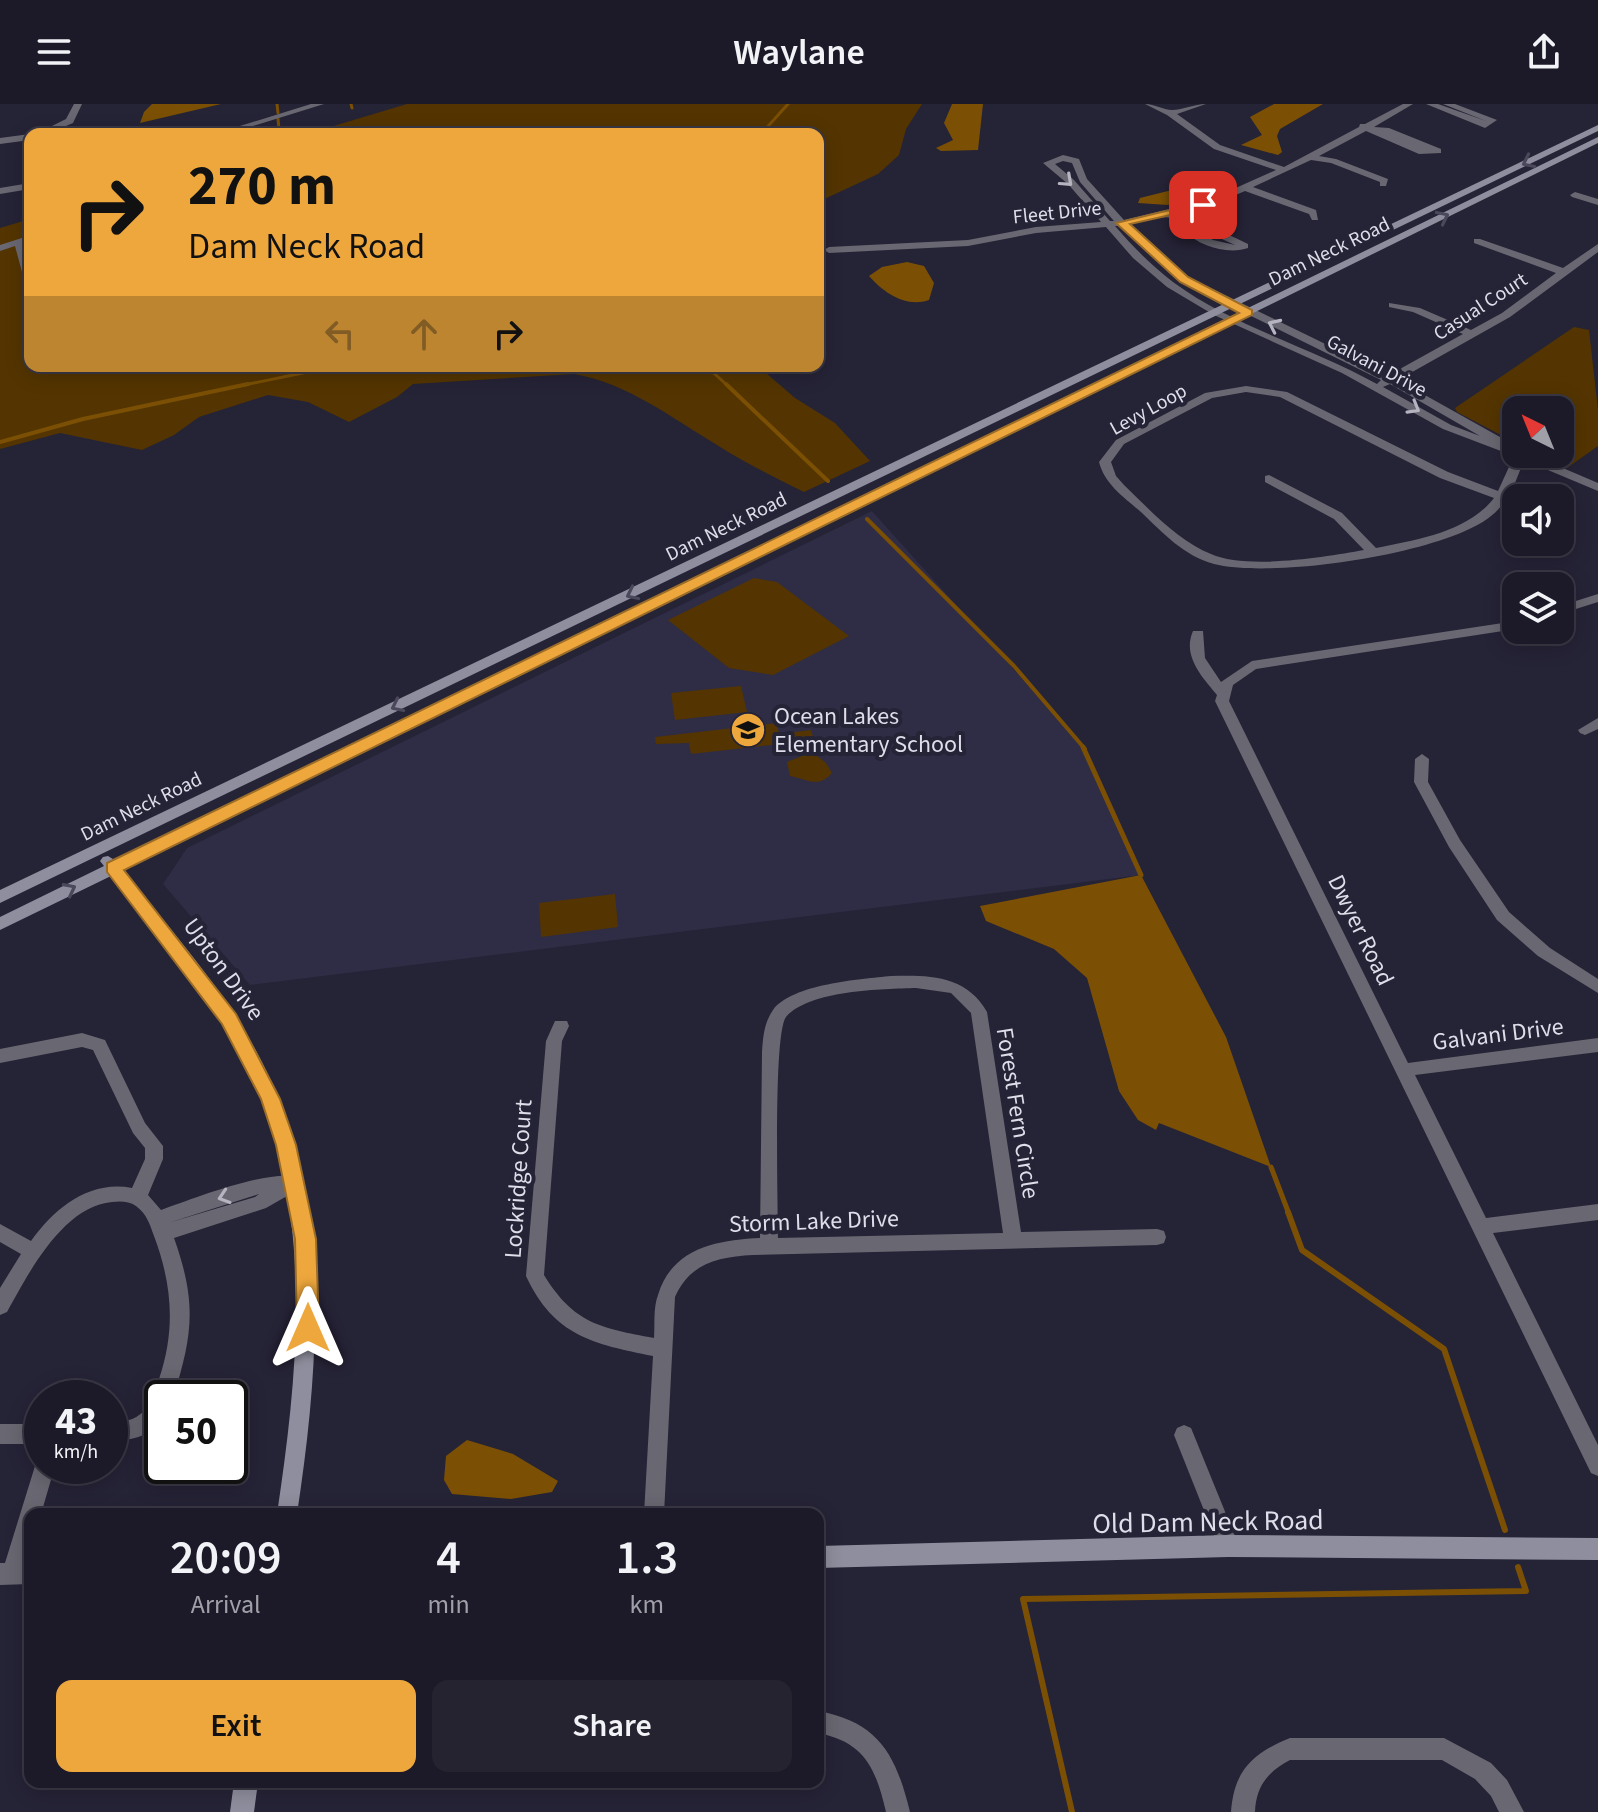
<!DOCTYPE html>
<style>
:root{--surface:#1c1a28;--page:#252330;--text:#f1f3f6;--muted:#a0a1a8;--line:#3a3845;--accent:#eea73d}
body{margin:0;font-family:"Source Sans 3",sans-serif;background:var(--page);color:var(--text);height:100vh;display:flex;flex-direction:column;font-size:30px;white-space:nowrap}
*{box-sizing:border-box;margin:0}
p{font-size:26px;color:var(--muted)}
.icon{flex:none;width:44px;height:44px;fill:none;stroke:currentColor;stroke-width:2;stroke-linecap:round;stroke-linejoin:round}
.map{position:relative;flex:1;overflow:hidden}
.details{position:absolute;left:24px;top:1404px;width:800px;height:280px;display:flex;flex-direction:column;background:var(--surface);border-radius:16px;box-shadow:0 4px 20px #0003,0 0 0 2px var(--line)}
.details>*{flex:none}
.banner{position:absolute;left:24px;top:24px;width:800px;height:244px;border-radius:16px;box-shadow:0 4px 20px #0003,0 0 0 2px var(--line);background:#eea73d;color:#111;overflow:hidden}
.needle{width:52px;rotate:317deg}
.controls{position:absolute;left:1502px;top:292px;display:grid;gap:16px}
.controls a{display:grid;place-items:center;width:72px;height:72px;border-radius:16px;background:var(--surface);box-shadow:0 4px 20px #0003,0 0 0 2px var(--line);font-size:40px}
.speed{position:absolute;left:24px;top:1276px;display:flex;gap:16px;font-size:40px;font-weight:700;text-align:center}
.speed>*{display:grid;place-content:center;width:104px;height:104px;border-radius:50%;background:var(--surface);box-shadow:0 4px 20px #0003,0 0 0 2px var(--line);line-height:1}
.speed small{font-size:20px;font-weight:400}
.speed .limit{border:4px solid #111;border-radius:12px;background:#fff;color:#111}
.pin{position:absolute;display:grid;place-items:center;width:68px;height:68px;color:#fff;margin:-34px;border-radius:16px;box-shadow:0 4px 12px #0006}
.me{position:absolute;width:88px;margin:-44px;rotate:0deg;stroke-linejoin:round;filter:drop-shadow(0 0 6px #0008)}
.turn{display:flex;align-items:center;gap:28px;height:168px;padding:0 32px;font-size:36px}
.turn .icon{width:104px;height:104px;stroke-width:2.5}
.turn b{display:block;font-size:56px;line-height:68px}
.lanes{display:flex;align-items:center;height:76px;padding:0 32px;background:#0003;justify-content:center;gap:40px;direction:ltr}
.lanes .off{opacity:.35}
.eta{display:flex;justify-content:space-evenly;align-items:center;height:136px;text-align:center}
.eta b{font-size:48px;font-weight:600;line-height:56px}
.primary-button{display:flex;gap:16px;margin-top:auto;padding:16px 32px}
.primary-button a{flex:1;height:92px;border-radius:16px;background:var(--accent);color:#111;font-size:32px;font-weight:600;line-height:92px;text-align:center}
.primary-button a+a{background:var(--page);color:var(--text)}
header{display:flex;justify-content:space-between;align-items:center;height:104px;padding:0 32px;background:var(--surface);font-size:36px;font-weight:600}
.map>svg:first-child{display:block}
</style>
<header><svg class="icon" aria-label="menu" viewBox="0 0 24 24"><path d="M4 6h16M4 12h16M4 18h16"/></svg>Waylane<svg class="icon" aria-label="share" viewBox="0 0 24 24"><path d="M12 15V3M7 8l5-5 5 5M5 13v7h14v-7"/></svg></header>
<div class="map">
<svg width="1598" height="1708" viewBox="0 0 1598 1708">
<rect width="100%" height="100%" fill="#252336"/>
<path fill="#2f2c45" d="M872,407L1088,648L1141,771L250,881L163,780L187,744Z"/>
<g fill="#543501">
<path d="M407,0H922L906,25L899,51L878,70L818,98V30H307Z"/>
<path d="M30,115V262H758L795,294L835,319L870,357L804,388C774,373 745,359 717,341C672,314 627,279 574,270L413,280L397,293L349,318L308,298L268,291L199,313L174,331L142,346L60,329L0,345V124Z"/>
<path d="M1574,223L1589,226L1598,306V342L1567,364L1537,350H1560V306H1516V339L1457,308L1455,304Z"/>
<path d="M754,474L777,478L849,532L773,571L729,564L668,516Z"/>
<path d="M741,582L747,608L675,616L671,589Z"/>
<path d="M777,619L779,630L811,626L814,636L691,650L689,639L656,640L655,633Z"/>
<path d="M812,648L826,659L832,669C818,685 807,675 790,672L787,658Z"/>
<path d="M615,790L618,823L541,833L539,799Z"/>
</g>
<g fill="#7b5004">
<path d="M152,0H221L140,19L144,8Z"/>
<path d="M952,0H983L978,46L941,47L936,44L953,36L944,19Z"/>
<path d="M1274,0H1323L1280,25L1277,32L1282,48L1278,51L1241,41L1262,31L1250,13Z"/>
<path d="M1176,85L1190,86L1196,91L1168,101L1138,99L1140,94Z"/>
<path d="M907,158L924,162L934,179L929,196C906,204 884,189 869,172L882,163Z"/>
<path d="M1141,771L1226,933L1271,1063L1159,1019L1156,1026L1138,1016L1119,987L1087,874L1054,845L986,817L980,802Z"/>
<path d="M467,1336L513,1350L558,1377L552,1388L511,1395L452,1390L444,1376L446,1352Z"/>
</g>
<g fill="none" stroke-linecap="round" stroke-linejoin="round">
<g stroke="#7b5004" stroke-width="3">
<path d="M277,0L278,9"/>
<path d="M351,0L352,4"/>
<path d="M278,15L279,25"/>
<path d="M761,30L788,0"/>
<path d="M706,262L728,282"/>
<path d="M239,282L337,262"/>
</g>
<g stroke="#7b5004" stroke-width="4">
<path d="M726,280L828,377"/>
<path d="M0,338L83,315L248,280"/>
<path d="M867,415L1014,562L1085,645"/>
</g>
<g stroke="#7b5004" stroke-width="5">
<path d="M1083,643L1141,771"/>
<path d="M1271,1063L1289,1110"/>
</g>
<g stroke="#7b5004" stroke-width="6">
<path d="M1288,1108L1302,1146L1444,1245L1505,1426"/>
<path d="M1072,1708L1023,1495L1526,1487L1518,1463"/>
</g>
<g fill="#696872" fill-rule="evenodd">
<path d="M74,0H82L73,19L47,30H36L66,15Z"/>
<path d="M311,0H324L227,30H214Z"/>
<path d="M1145,0C1155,0 1163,6 1172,6C1183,6 1194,0 1206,0L1177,10L1220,41L1284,63L1359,23L1360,20H1365L1403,0H1413L1374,23L1389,24L1441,45V49L1419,50L1366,27L1319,52L1336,55L1388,75L1386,82H1380V78L1331,59L1311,56L1253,83L1316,106L1318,116H1312L1309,110L1245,87L1217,99L1178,110L1202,118L1248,140V144C1228,151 1199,142 1184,127C1178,122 1178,116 1172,114C1160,111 1140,118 1128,121L1188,173L1389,271L1463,230L1413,208L1389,203V199L1420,204L1471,226L1502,209L1556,169L1474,139V135H1480L1563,164L1598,140V148L1510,213L1398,276L1516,342V350H1530L1598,379V387L1524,356C1516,377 1509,398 1491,412C1445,450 1272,475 1214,460C1184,452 1163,429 1141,408C1124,393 1105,381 1099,358L1116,336L1205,289L1246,282L1287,288L1448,368L1498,387L1514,352L1443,325L1342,269L1214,211L1167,183L1133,154L1106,123L1036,129L968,142L829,149L824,146L829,143L968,136L1036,123L1101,118L1068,80L1043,59L1063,51L1079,55L1087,75L1124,116L1211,95L1276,66L1214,45L1167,11ZM1063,57L1072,59L1080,78L1114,117H1110L1074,76L1055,60ZM1187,119L1235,141L1213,136ZM1115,122H1119L1180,177L1381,276L1377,280C1311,243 1234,223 1173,178C1151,161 1133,143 1115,122ZM1390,280L1480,332L1451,321L1383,283ZM1246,288L1280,293L1440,374L1494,394C1468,428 1416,436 1376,444L1342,409L1269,371L1265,372V378L1334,415L1364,446C1325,453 1247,466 1211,450C1178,437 1149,405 1124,381L1116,372L1111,358L1124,340L1212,294Z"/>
<path d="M1426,0H1438L1486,17L1443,0H1455L1497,16L1485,24Z"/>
<path d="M30,30V36L0,40V34Z"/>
<path d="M30,79V85L0,90V84Z"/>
<path d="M1575,88L1598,95V101L1572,93L1570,91Z"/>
<path d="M25,133H30V138L24,139L30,160V182L25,179L15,142L0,147V141Z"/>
<path d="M1598,490V498L1560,510V502Z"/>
<path d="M1516,517V525L1256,565L1233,581L1229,597L1408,959L1598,934V948L1415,971L1486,1114L1598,1100V1116L1493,1129L1598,1341V1372L1591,1369L1215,597L1217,591C1202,573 1182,552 1193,527H1203L1205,554L1221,578L1252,557Z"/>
<path d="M1598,614V625L1585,631L1580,629L1578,626Z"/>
<path d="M1422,650L1429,655L1428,678L1460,736L1509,808L1550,844L1598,875V889L1538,852L1497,816L1449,743L1414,678L1415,655Z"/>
<path d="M891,872C929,871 966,871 987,908L1021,1128L1157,1125L1164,1127L1166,1133L1164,1139L1157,1141L753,1151C718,1153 690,1159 675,1193L664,1410H644L653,1252C593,1240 554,1232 526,1172L546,937L555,917H567L569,922L562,937L544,1171C574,1220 601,1224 654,1234C655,1221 653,1204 658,1191C672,1144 717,1136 760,1134L762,948C763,933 764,919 773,906C792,880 861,875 891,872ZM916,884L951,889L971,909L1003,1129L778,1134C778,1101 773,930 786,913C809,886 883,885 916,884Z"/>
<path d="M82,929L105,936L145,1019L163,1042V1055L148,1091L161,1106C193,1095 272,1063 301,1074L304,1079L301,1084L266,1104L174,1134C197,1199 193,1230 173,1294H162C162,1300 163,1308 162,1314C157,1332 125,1337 110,1338V1318C123,1318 134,1317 144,1307C153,1298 155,1287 159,1275C176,1225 172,1180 154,1132C150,1121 147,1110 136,1102C129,1097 120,1097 112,1098C63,1102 28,1170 7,1208L0,1211V1184L21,1150L0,1138V1120L31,1137C55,1104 89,1076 132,1084L145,1055V1044L133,1029L93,946L82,943L0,959V945ZM259,1090L255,1093L168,1119L256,1091Z"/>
<rect x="0" y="1320" width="42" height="20"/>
<path d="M1184,1321L1191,1324L1239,1442L1235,1449L1228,1453L1221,1449L1174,1331L1177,1324Z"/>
<path d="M42,1353V1362H55L41,1410H30V1448L27,1458H30V1480L0,1481V1459H5L35,1362L38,1355Z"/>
<path d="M818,1607C879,1618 896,1651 910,1708H886C876,1665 865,1638 818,1629Z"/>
<path d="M1290,1634H1444L1491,1659L1507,1676L1524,1708H1499L1491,1692L1475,1675L1442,1656H1290C1267,1668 1256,1683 1255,1708H1231C1234,1666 1253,1649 1290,1634Z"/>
</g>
<g fill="#8f8e9e" fill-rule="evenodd">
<path d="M1598,21V27L0,799V786Z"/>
<path d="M1598,33V39L123,766C163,817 207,866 241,921C334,1069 322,1244 297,1410H277C301,1250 317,1078 231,932C197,875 152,825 111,772L0,826V813L104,762L100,757L103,753L108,752L116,757Z"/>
<path d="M1228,1431L1598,1434V1456L1228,1453L818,1464V1442Z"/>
<path d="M234,1678H258L254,1708H230Z"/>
</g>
</g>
<defs><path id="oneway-chevron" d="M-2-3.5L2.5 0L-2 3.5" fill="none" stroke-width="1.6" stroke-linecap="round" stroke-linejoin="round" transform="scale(2)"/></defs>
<g stroke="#4a485a">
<use href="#oneway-chevron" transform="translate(1528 58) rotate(154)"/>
<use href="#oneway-chevron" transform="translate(1443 113) rotate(-26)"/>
<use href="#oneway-chevron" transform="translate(632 490) rotate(154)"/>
<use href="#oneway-chevron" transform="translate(397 602) rotate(154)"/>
<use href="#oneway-chevron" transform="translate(70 785) rotate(-27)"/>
</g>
<g stroke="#b5b4c0">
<use href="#oneway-chevron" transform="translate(1067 77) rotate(42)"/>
<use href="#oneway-chevron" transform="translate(1274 221) rotate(-155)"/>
<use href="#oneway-chevron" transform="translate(1414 304) rotate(30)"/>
<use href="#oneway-chevron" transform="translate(224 1093) rotate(162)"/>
</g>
<path fill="#eea73d" stroke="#9b6d28" stroke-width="2" d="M1203,98L1206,103L1130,120L1188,173L1252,206V211L124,766L236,910L280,995L296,1041L316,1135L319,1224L316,1231L308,1234L300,1231L297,1224L295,1135L276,1041L261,995L222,920L107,768V759L1239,209L1180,178L1116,119Z"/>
<defs>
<g id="school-disc" transform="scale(1.8)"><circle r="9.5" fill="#eea73d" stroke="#252336"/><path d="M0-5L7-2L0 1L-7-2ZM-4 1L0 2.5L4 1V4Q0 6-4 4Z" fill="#111"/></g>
</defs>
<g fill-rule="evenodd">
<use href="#school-disc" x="748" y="626"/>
</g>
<g text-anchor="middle" stroke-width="8" stroke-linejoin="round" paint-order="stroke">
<g font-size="20" fill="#deddea" stroke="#252336">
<text transform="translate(1057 108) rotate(-6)" y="7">Fleet Drive</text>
<text transform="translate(1329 147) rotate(-26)" y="7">Dam Neck Road</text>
<text transform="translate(1480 202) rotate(-33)" y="7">Casual Court</text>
<text transform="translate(1377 261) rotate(28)" y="7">Galvani Drive</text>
<text transform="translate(1148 305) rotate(-29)" y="7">Levy Loop</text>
<text transform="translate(726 422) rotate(-26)" y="7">Dam Neck Road</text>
<text transform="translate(141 702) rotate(-26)" y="7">Dam Neck Road</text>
</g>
<g font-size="24" fill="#deddea" stroke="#252336" text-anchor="start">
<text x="774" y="620">Ocean Lakes<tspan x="774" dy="28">Elementary School</tspan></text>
</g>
<g font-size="24" fill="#deddea" stroke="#252336">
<text transform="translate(1361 826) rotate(64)" y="8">Dwyer Road</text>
<text transform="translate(224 865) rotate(54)" y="8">Upton Drive</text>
<text transform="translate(1498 930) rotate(-7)" y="8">Galvani Drive</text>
<text transform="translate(1018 1009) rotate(81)" y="8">Forest Fern Circle</text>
<text transform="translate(518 1075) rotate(-86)" y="8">Lockridge Court</text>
<text transform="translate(814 1117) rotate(-2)" y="8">Storm Lake Drive</text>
</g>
<g font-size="28" fill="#deddea" stroke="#252336">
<text transform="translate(1208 1417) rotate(-1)" y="10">Old Dam Neck Road</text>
</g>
</g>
</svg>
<div class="controls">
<a><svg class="needle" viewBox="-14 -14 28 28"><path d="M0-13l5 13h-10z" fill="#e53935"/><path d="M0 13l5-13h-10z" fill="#a0a1a8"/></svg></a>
<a><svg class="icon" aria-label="sound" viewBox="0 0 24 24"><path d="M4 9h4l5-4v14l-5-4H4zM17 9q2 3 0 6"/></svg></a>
<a><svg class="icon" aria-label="layers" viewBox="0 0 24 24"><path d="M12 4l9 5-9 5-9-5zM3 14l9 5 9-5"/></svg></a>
</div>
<div class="speed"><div>43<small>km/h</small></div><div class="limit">50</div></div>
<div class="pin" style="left:1203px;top:101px;background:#d93025"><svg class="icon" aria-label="arrive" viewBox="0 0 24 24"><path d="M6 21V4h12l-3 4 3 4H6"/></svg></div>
<svg class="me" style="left:308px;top:1224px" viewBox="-20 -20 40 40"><path d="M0-17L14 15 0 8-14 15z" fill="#eea73d" stroke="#fff" stroke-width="4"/></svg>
<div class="banner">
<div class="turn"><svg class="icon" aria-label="right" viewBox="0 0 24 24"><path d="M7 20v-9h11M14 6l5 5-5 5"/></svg><div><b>270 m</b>Dam Neck Road</div></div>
<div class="lanes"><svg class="icon off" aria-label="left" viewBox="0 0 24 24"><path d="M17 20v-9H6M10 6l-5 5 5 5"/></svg><svg class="icon off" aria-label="ahead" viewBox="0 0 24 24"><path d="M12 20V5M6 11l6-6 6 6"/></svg><svg class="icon" aria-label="right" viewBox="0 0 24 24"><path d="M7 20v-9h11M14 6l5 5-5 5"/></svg></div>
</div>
<section class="details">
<div class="eta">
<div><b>20:09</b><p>Arrival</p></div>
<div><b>4</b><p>min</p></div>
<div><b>1.3</b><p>km</p></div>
</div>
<div class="primary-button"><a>Exit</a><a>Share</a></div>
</section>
</div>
